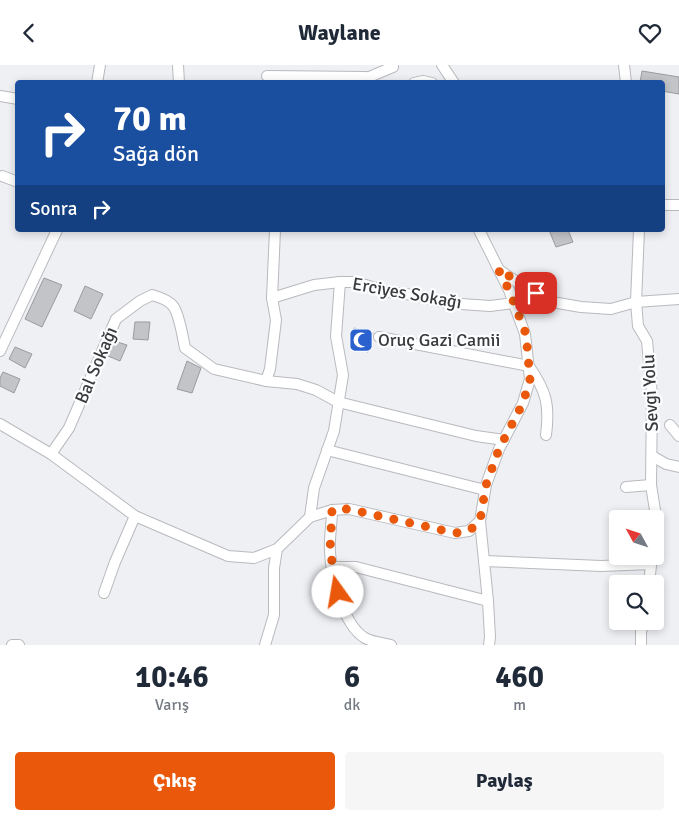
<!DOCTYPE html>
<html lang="tr">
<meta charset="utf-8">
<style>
:root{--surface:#fff;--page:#f6f6f7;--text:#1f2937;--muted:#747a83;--accent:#ea580c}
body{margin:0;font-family:Signika,sans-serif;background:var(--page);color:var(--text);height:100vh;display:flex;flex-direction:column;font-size:19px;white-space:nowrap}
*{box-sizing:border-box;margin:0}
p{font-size:16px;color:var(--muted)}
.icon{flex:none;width:28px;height:28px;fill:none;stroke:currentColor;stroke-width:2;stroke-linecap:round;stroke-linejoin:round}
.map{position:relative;height:580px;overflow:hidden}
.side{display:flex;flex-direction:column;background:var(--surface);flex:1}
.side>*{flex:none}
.hud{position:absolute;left:15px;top:15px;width:650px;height:152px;border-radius:5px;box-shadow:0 2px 8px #0003;background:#1a4fa0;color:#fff;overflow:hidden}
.needle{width:32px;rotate:310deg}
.fabs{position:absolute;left:609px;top:445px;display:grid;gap:10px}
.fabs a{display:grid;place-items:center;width:55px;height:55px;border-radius:5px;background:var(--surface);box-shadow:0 2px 8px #0003;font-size:25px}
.pin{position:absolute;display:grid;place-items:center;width:42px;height:42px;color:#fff;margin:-21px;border-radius:10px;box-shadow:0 2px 8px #0006}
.me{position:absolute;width:55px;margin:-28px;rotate:347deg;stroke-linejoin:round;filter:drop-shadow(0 0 4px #0008)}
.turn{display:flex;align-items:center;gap:18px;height:105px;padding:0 15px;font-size:22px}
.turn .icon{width:65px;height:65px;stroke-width:2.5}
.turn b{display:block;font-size:35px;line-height:42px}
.then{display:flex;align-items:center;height:48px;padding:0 15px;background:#0003;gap:10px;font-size:19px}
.eta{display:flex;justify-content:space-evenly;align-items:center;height:85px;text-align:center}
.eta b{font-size:30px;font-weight:700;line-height:35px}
.button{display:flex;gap:10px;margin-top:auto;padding:10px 15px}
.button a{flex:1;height:58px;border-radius:5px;background:var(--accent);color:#fff;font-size:20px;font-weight:700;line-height:58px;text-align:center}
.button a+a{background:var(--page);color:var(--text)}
header{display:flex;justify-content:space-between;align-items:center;height:65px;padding:0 15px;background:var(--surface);font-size:22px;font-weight:700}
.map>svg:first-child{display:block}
</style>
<header><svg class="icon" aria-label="back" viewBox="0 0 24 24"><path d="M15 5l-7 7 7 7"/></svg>Waylane<svg class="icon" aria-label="heart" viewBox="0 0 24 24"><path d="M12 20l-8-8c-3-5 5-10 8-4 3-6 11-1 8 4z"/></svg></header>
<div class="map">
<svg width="679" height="580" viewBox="0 0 679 580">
<rect width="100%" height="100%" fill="#eef0f4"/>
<g fill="#c2c4c8" stroke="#999b9f">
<path d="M642,6L679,12V29L662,26V18H640Z"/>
<path d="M549,165H568L573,177L556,182Z"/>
<path d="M44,213L62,220L42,262L25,254Z"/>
<path d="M85,221L103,229L91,254L74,246Z"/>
<path d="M135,257H150L148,275L133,274Z"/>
<path d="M354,263L373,268L368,287L350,282Z"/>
<path d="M114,276L127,280L120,296L108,291Z"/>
<path d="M15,282L32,289L25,303L9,294Z"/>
<path d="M187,296L201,303L192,328L177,324Z"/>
<path d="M3,307L20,314L14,328L0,321V313Z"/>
</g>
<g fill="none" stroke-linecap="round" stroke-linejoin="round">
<g stroke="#b8babe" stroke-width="12">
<g id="minor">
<path d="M178,0L179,18"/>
<path d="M442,0L454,18"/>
<path d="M624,0L626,18"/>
<path d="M267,11L366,12"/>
<path d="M362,15L393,2"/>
<path d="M97,18L100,0"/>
<path d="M414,18L423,16L432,18"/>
<path d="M0,31L18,34"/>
<path d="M2,111L18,117"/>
<path d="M662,140H679"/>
<path d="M275,165L272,233L276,255L270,304L266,316L297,319L316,325L338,337L476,371L504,375"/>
<path d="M639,165L636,237L638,261L647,276L652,330L651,420L655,445V475"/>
<path d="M499,205L520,219L552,237L581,242L611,244L636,237L679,234"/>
<path d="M272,233L314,220L340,217H356L388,227L414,230L447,238L490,241L514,238"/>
<path d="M379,272L529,301C546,326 550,339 546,370"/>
<path d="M0,286L57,165"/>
<path d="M0,359L51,389L135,451L228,491L254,493L277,484L310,452L332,445L349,444L455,468L469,466L480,456L486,420L499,384L523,338L530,314L525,269L509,225L479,165"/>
<path d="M670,360L679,371"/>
<path d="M327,385L485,425"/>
<path d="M51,389L69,363L116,254L140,236L152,230C159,232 169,235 173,241C179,248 183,273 185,283L214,304L266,316"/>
<path d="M652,391L666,399L679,402"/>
<path d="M626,422L651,420"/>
<path d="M332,445C332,459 329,473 330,487C331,511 343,560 365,573C372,577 383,578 391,580"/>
<path d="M310,452L314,423L334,366L343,310L336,271L340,217"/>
<path d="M480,456L488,536L490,572L489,580"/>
<path d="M484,496L601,501L651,499"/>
<path d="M332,502H356L488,536"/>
<path d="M649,519L652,491"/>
<path d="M104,528L115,497L135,451"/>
<path d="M12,580H19"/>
<path d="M265,580L274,550V503L277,484"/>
<path d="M641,580V567L644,556"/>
</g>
</g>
<use href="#minor" stroke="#fff" stroke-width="10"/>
</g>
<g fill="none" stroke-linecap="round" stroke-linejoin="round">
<path stroke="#ea580c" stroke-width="9" stroke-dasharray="0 16.2" d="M338,527L330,486L332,445L348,444L455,468L469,466L480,456L486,420L499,384L523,338L530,314L526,269L509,225L498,204L536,228"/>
</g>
<defs>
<g id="mosque-square" transform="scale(1.25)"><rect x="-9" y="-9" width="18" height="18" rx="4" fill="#2a61cf" stroke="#fcfdff"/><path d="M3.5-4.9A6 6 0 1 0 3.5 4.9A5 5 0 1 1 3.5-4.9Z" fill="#fff"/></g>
</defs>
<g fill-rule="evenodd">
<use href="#mosque-square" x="361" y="275"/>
</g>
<g text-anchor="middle" stroke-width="4.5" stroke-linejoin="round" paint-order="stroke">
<g font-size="18" fill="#393a3b" stroke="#fcfdff">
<text transform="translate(407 228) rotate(10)" y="6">Erciyes Sokağı</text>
<text transform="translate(96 300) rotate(-67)" y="6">Bal Sokağı</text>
<text transform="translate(650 328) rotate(-93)" y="6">Sevgi Yolu</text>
</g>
<g font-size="18" fill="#393a3b" stroke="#fcfdff" text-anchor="start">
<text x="378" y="281">Oruç Gazi Camii</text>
</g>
</g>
</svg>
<div class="fabs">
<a><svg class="needle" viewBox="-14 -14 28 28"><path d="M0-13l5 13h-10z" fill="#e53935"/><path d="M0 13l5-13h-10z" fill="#747a83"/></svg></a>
<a><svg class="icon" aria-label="search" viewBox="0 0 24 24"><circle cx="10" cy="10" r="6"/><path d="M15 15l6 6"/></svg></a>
</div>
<div class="pin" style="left:536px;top:228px;background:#d93025"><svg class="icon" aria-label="arrive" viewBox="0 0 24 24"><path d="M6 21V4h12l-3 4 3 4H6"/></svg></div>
<svg class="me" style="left:338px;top:527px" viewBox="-20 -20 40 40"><circle r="19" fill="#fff"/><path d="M0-13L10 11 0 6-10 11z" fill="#ea580c"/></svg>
<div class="hud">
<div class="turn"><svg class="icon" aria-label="right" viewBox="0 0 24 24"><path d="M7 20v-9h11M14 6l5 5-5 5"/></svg><div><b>70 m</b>Sağa dön</div></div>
<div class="then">Sonra<svg class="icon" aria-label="right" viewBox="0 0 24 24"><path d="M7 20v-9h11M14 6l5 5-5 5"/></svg></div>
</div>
</div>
<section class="side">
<div class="eta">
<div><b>10:46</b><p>Varış</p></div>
<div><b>6</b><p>dk</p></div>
<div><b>460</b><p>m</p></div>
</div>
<div class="button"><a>Çıkış</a><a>Paylaş</a></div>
</section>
